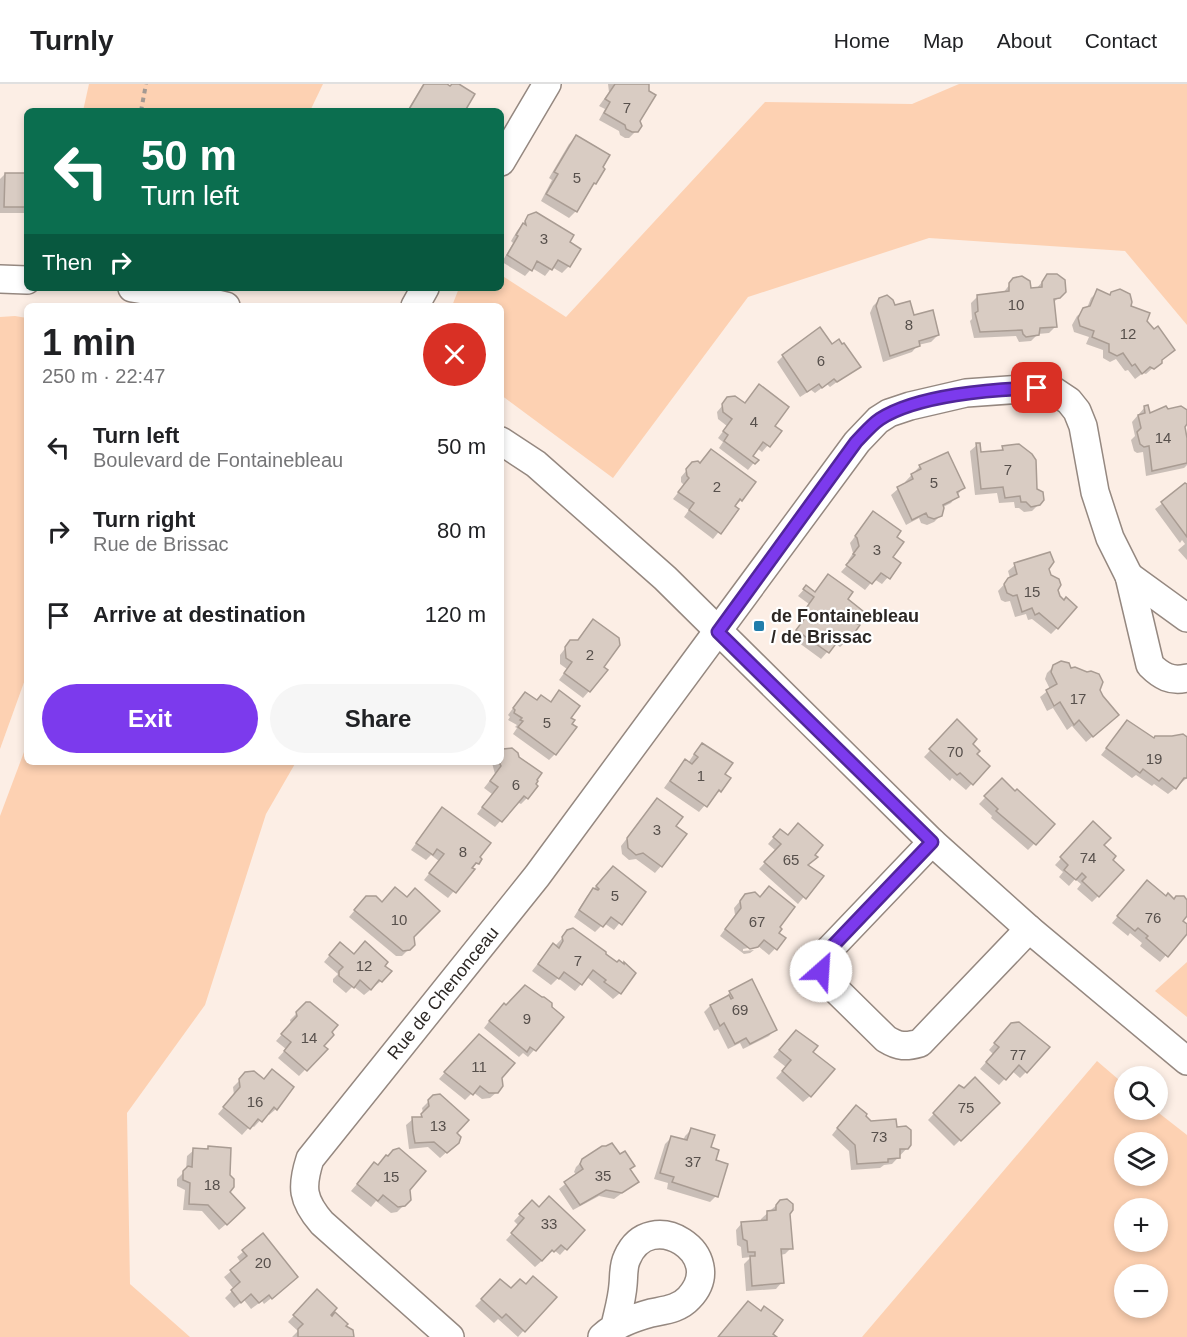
<!DOCTYPE html>
<meta charset="utf-8">
<style>
:root{--surface:#fff;--page:#f6f6f6;--text:#202124;--muted:#757577;--line:#e0e0e0;--accent:#7c3aed}
body{margin:0;font-family:Helvetica,sans-serif;background:var(--page);color:var(--text);height:100vh;display:flex;flex-direction:column;font-size:22px;white-space:nowrap}
*{box-sizing:border-box;margin:0}
p{font-size:20px;color:var(--muted)}
.icon{flex:none;width:33px;height:33px;fill:none;stroke:currentColor;stroke-width:2;stroke-linecap:round;stroke-linejoin:round}
.map{position:relative;flex:1;overflow:hidden}
.panel{position:absolute;left:24px;top:219px;width:480px;height:462px;display:flex;flex-direction:column;background:var(--surface);border-radius:9px;box-shadow:0 3px 9px #0003}
.panel>*{flex:none}
.guide{position:absolute;left:24px;top:24px;width:480px;height:183px;border-radius:9px;box-shadow:0 3px 9px #0003;background:#0b6e4f;color:#fff;overflow:hidden}
.fabs{position:absolute;left:1114px;top:982px;display:grid;gap:12px}
.fabs a{display:grid;place-items:center;width:54px;height:54px;border-radius:50%;background:var(--surface);box-shadow:0 3px 9px #0003;font-size:30px}
.pin{position:absolute;display:grid;place-items:center;width:51px;height:51px;color:#fff;margin:-26px;border-radius:12px;box-shadow:0 3px 9px #0006}
.me{position:absolute;width:66px;margin:-33px;rotate:26deg;stroke-linejoin:round;filter:drop-shadow(0 0 4px #0008)}
.turn{display:flex;align-items:center;gap:21px;height:126px;padding:0 18px;font-size:27px}
.turn .icon{width:78px;height:78px;stroke-width:2.5}
.turn b{display:block;font-size:42px;line-height:51px}
.then{display:flex;align-items:center;height:57px;padding:0 18px;background:#0003;gap:12px;font-size:22px}
.round{display:grid;place-items:center;flex:none;width:63px;height:63px;border-radius:32px;background:var(--page)}
.headline{display:flex;align-items:center;justify-content:space-between;height:102px;padding:0 18px}
h1{font-size:36px;font-weight:600;line-height:45px}
.cta{display:flex;gap:12px;margin-top:auto;padding:12px 18px}
.cta a{flex:1;height:69px;border-radius:36px;background:var(--accent);color:#fff;font-size:24px;font-weight:600;line-height:69px;text-align:center}
.cta a+a{background:var(--page);color:var(--text)}
ul{padding:0;list-style:none}
li{display:flex;align-items:center;gap:18px;height:84px;padding:0 18px}
li div{flex:1}
li b{display:block;font-size:22px}
li em{font-style:normal}
header{display:flex;align-items:center;gap:36px;box-sizing:border-box;height:84px;padding:0 30px;background:var(--surface);border-bottom:2px solid var(--line)}
header strong{font-size:28px}
nav{display:flex;gap:33px;margin-inline-start:auto;font-size:21px}
.map>svg:first-child{display:block}
</style>
<header>
<strong>Turnly</strong>
<nav><a>Home</a><a>Map</a><a>About</a><a>Contact</a></nav>
</header>
<div class="map">
<svg width="1187" height="1253" viewBox="0 0 1187 1253">
<rect width="100%" height="100%" fill="#fceee5"/>
<g fill="#fdd1b2" fill-rule="evenodd">
<path d="M89,0H323L310,27H83Z"/>
<path d="M959,0H1187V241L1125,167L929,154L748,213L613,394L501,311V222H452L459,204H501V191L566,233L765,18L912,20Z"/>
<path d="M15,232L27,234V590L0,665V233Z"/>
<path d="M27,660V678H296L266,730L205,921L127,1029L130,1200L190,1253H0V732Z"/>
<path d="M1187,878V933L1155,907Z"/>
<path d="M1097,977L1125,1001V1026H1155L1187,1051V1253H862ZM1125,1059H1158V1092H1125ZM1125,1125H1158V1158H1125ZM1125,1191H1158V1224H1125Z"/>
</g>
<g fill="#0003">
<path d="M423,0H444L449,3L456,0L463,27H407Z"/>
<path d="M608,0H648L636,47L629,54H625L620,51L619,47L599,36L605,25L599,22L609,8Z"/>
<path d="M576,53L595,99L589,105L576,127L569,134L541,117L552,96L549,94L569,60Z"/>
<path d="M5,90H27V129H0V95Z"/>
<path d="M529,132L568,159L569,182L562,189L552,183L545,192L532,184L525,192L502,178L513,159L511,157L517,147Z"/>
<path d="M1048,191L1065,207L1053,219L1055,243L1049,249L1038,250L1031,257L1019,258L1016,252L974,254L970,237L972,235L971,219L977,213L1003,209L1014,195L1029,206L1036,205Z"/>
<path d="M1098,207L1129,222L1173,266L1146,290L1143,289L1135,295L1128,286L1125,287L1116,275L1110,278L1103,274V266L1086,260L1089,253L1074,248L1072,241L1077,232L1087,224L1091,214Z"/>
<path d="M880,215L912,233L938,251L931,258L918,261L912,268L883,278L870,229L873,222Z"/>
<path d="M832,262L859,282L830,303L827,300L815,309L811,306L800,313L777,278L783,272Z"/>
<path d="M753,309L773,342L780,347L762,368L757,364L751,372L756,376L748,386L719,364L723,358L718,354L727,342L718,335L717,328L728,315L744,320Z"/>
<path d="M1145,323L1149,331L1167,326L1187,327V337L1183,342L1187,355V381L1184,384L1146,392L1143,368L1137,369L1134,367L1131,356L1135,352L1132,338Z"/>
<path d="M977,361L980,370L999,368L1003,364L1036,406L1039,420L1032,427L1024,428L1019,424H1015L1014,418L999,419L997,409L975,411L970,367Z"/>
<path d="M693,379L699,380L741,416L734,423L737,425L713,455L684,433L689,426L673,415L684,401L681,398V393Z"/>
<path d="M920,382L963,404L951,419L943,423L941,431L934,438L927,441L921,439L919,434L906,441L891,411L898,405L907,400L905,398Z"/>
<path d="M1187,401V476L1178,466L1185,460L1182,456L1180,459L1155,425Z"/>
<path d="M873,429L891,473L899,480L882,500L874,495L865,506L841,488L850,478L848,477L853,469L850,459Z"/>
<path d="M1015,481L1048,485L1057,544L1051,550L1032,535L1028,536L1026,530L1015,533L1010,517L1005,518L1001,516L998,507L1010,494L1008,487Z"/>
<path d="M828,492L846,516L852,538L847,557L840,563L835,559L821,575L791,553L803,537L799,534L809,520L798,512L806,503L814,509Z"/>
<path d="M587,543L602,583L589,607L583,614L559,596L567,585L560,580V571L570,558L577,557Z"/>
<path d="M1054,582L1087,590L1099,606L1111,637L1086,658L1072,642L1067,646L1053,624L1047,627L1040,613L1050,605L1045,595L1047,589Z"/>
<path d="M553,615L555,670L549,676L513,650L517,644L515,643L517,641L508,636L510,633L508,631L519,616L550,620Z"/>
<path d="M957,638L971,660L975,670L988,682L966,706L952,694L950,697L924,673Z"/>
<path d="M1127,638L1154,655H1187V694L1168,710L1154,700L1152,702L1136,691L1132,694L1101,671Z"/>
<path d="M696,667L729,695L720,707L712,713L699,728L664,704L679,683L685,677L688,679Z"/>
<path d="M501,669L518,674L527,714L521,720L517,718L495,743L477,730L492,710L484,704L495,690L492,679L501,678Z"/>
<path d="M1002,696L1053,740L1028,766L991,734L992,732L979,720Z"/>
<path d="M657,716L673,743L661,782L655,789L636,775L629,776L622,770L621,762Z"/>
<path d="M436,732L478,774L477,779L448,814L424,796L439,777L431,771L426,776L411,766Z"/>
<path d="M1087,746L1102,761L1098,812L1092,818L1077,805L1081,800L1075,795L1069,802L1059,793L1063,788L1055,781Z"/>
<path d="M774,753L821,792L798,820L759,785L776,767L768,760Z"/>
<path d="M613,784L644,808L614,846L604,839L595,848L574,833L587,812Z"/>
<path d="M1141,805L1174,816L1187,818V829L1181,837L1187,842V847L1160,878L1140,862L1142,859L1130,849L1128,852L1112,839Z"/>
<path d="M745,811L784,855L769,871L758,862L743,865V867L754,866L750,869L744,870L720,852L735,831L734,824Z"/>
<path d="M382,819L412,849L414,860L402,872H396L349,833L360,820Z"/>
<path d="M568,848L612,877L620,909L613,915L587,893L575,907L558,894L551,901L532,887L547,868L555,862Z"/>
<path d="M334,866L383,882L381,897L364,911L353,902L346,909L333,898V895L338,890L324,878Z"/>
<path d="M730,908L775,945L769,952L743,965L740,959L728,965L718,945L714,947L704,928L710,922L724,915Z"/>
<path d="M307,919L322,963L325,965L299,992L278,974L286,965L276,957L291,940L290,936Z"/>
<path d="M551,924L562,933L528,973L523,969L519,973L484,944L497,927Z"/>
<path d="M1005,947L1026,988L1020,994L1012,987L999,1001L980,985L993,970L989,966Z"/>
<path d="M790,954L811,968L810,1012L803,1018L776,994L786,983L773,973Z"/>
<path d="M472,958L501,994L497,1008L490,1014L482,1015L473,1008L465,1016L439,995Z"/>
<path d="M246,990L276,1025L269,1031L267,1029L254,1043L251,1041L242,1051L218,1030L234,1011L233,1003Z"/>
<path d="M959,1003L998,1019L954,1062L928,1036Z"/>
<path d="M434,1012L455,1049L450,1065L440,1074L428,1063L409,1065L406,1041L413,1035H419L423,1029L422,1024Z"/>
<path d="M849,1029L871,1039L895,1044L910,1061L892,1080L884,1081L880,1084L851,1086L849,1067L832,1051Z"/>
<path d="M691,1046L709,1064L714,1077L716,1112L710,1118L667,1105L668,1099L654,1095L665,1060L672,1053L683,1057L685,1052Z"/>
<path d="M209,1063L237,1131L219,1146L202,1127L183,1126L185,1106L177,1102V1095L186,1086L187,1072L194,1066L205,1067Z"/>
<path d="M583,1076L629,1086L637,1098L614,1115L599,1112L573,1126L559,1105L577,1091L574,1088L576,1083Z"/>
<path d="M368,1087L408,1106L410,1115L397,1128L391,1129L376,1117L371,1123L351,1107Z"/>
<path d="M781,1117L788,1129L791,1164L785,1170L780,1171L782,1198L776,1205L746,1207L744,1180L751,1173L742,1174L741,1163L737,1161L736,1146L742,1139L761,1138V1135Z"/>
<path d="M525,1125H539L583,1146L560,1171L554,1166L535,1183L506,1156L519,1142L514,1137Z"/>
<path d="M263,1151L290,1199L264,1220L262,1217L251,1225L244,1216L234,1224L225,1214L234,1205L224,1193L241,1179L237,1173Z"/>
<path d="M500,1197L524,1246L518,1253L498,1235L494,1239L475,1222Z"/>
<path d="M317,1207L329,1231L344,1242L352,1253H292L298,1247L288,1238Z"/>
</g>
<g fill="#d9ccc3" stroke="#a99c93" stroke-width="1.5">
<path d="M424,0H447L450,2L452,0H459L475,10L465,27H408Z"/>
<path d="M615,0H649V7L656,11L640,37L642,42L638,48H632L626,45L625,41L604,29L610,18L605,15Z"/>
<path d="M576,51L610,71L603,83L605,85L596,100L594,99L577,128L546,110L558,90L554,88Z"/>
<path d="M5,89H27V123H4Z"/>
<path d="M536,128L574,151L570,158L581,165L570,183L558,176L552,186L537,177L532,187L507,171L518,152L516,151L523,139L526,141L525,137L528,131Z"/>
<path d="M1047,190H1057L1065,196L1066,208L1060,214L1054,215L1057,243L1040,244L1039,251L1026,253L1023,250L1022,246L980,248L975,229L978,227L977,211L1009,207V199L1013,194L1022,192L1030,197L1031,204L1042,203V198Z"/>
<path d="M1097,205L1110,211L1111,208L1120,205L1130,210L1132,218L1131,222L1150,229L1147,237L1154,245L1158,242L1175,266L1162,276V279L1154,285L1150,283L1142,290L1135,280L1132,282L1123,269L1117,272L1109,268V260L1092,253L1094,247L1080,242L1078,234L1083,224L1090,222Z"/>
<path d="M887,211L893,216L895,221L910,217L914,231L933,226L939,251L919,257L920,262L890,272L876,222L879,214Z"/>
<path d="M820,243L832,260L839,255L842,260L844,259L861,283L837,298L834,295L822,304L819,300L807,308L782,271Z"/>
<path d="M759,300L789,323L775,342L782,347L770,363L763,358L753,372L759,376L755,380L724,357L728,351L723,347L732,335L723,328L722,320L727,313L735,312L745,319Z"/>
<path d="M1148,321L1150,329L1166,322L1168,325L1181,322L1187,326V340L1185,343L1187,354V379L1152,387L1149,362L1144,363L1140,360L1137,348L1141,344L1138,331L1145,329L1144,322Z"/>
<path d="M976,359H980L981,368L1003,366L1002,362L1019,360L1032,370L1036,376L1037,405L1043,408L1044,416L1040,421L1031,423L1026,418H1021L1020,412L1005,414L1003,403L981,405Z"/>
<path d="M711,365L756,398L742,417L740,415L735,422L739,425L721,450L689,426L694,419L678,408L689,394L687,392L686,385L692,378L698,377L700,379Z"/>
<path d="M948,368L965,404L957,408L959,413L943,421L944,424L942,432L934,435L928,433L926,429L912,436L897,403L913,395L911,390L921,385L919,381Z"/>
<path d="M1185,399L1187,400V453L1161,418Z"/>
<path d="M873,427L901,447L897,453L904,458L893,473L901,479L890,495L881,489L872,500L846,481L855,471L853,470L859,462L857,454L855,452Z"/>
<path d="M1050,468L1054,478L1049,485L1051,491L1059,495L1061,501L1058,506L1060,512L1064,516L1066,513L1077,523L1058,545L1039,529L1035,531L1032,524L1022,528L1017,511L1013,512L1007,509L1004,500L1008,494L1017,490L1014,479Z"/>
<path d="M828,490L853,508L848,515L863,527L854,538L860,541L848,558L841,553L829,569L796,546L808,530L804,527L814,513L803,505L806,501L815,508Z"/>
<path d="M593,535L619,554L620,561L604,583L608,586L590,608L564,589L572,578L566,574L565,563L570,556H578Z"/>
<path d="M1061,577L1069,579L1071,584L1075,583L1087,588L1091,587L1099,590L1103,598L1100,606L1103,612L1119,631L1093,653L1079,636L1074,641L1060,618L1054,622L1046,606L1057,600L1051,588L1053,581Z"/>
<path d="M559,606L580,622L571,634L575,636L572,640L577,643L556,671L518,643L523,637L520,636L522,634L514,629L515,626L513,624L525,608L537,616L541,611L551,618Z"/>
<path d="M957,635L977,655L973,660L980,667L977,670L990,682L973,701L960,689L957,691L929,665Z"/>
<path d="M1127,636L1154,654L1155,652H1172L1183,650L1187,653V694H1184L1176,705L1162,694L1159,697L1143,685L1140,689L1106,664Z"/>
<path d="M702,659L733,679L725,690L731,694L721,708L719,706L707,723L670,697L685,675L692,680L698,673L694,670Z"/>
<path d="M512,664L518,669L519,673L542,689L537,696L538,697L536,700L538,702L528,715L524,712L502,738L482,723L498,703L490,697L501,682L499,678H501V668L503,665Z"/>
<path d="M1002,694L1015,707L1017,705L1055,740L1036,761L996,727L998,725L984,712Z"/>
<path d="M657,714L683,733L676,742L687,750L662,783L643,769L636,771L628,764L627,754Z"/>
<path d="M442,723L491,759L480,773L482,775L479,780L476,779L472,784L475,785L456,809L429,789L444,770L437,765L433,771L416,759Z"/>
<path d="M1093,737L1111,754L1104,761L1116,772L1113,776L1124,786L1099,813L1082,797L1086,793L1082,789L1076,796L1064,786L1068,781L1060,773Z"/>
<path d="M798,739L823,761L815,771L818,773L808,781L824,792L806,815L764,778L781,760L773,753L780,745L788,751Z"/>
<path d="M613,782L646,808L622,841L611,833L603,843L579,826L593,804L598,806L599,805L596,802Z"/>
<path d="M1147,796L1166,812L1168,809L1174,815L1176,812H1184L1187,816V832L1183,837L1187,840V850L1168,873L1146,854L1148,852L1138,844L1135,847L1117,832Z"/>
<path d="M769,802L795,823L780,843L782,845L779,849L786,854L777,866L764,856L758,863L750,865L725,845L741,824L740,817L745,810L755,808L760,813Z"/>
<path d="M395,803L407,813L415,804L440,827L414,853L415,861L410,866L403,867L354,826L366,812H376L382,818Z"/>
<path d="M573,844L606,868V870L617,878L619,876L624,880V878L636,889L621,910L604,898L606,896L593,886L582,901L564,888L559,895L538,880L553,859L559,864L563,857L562,853L567,846Z"/>
<path d="M365,857L388,878L385,882L392,887L382,898L379,896L371,906L360,896L354,904L339,892V887L343,883L329,871L340,858L354,870Z"/>
<path d="M752,895L777,946L750,960L746,954L735,960L724,939L720,942L710,921L729,911L731,915L733,914L729,907Z"/>
<path d="M525,901L542,913H544L552,919V923L564,933L536,967L530,963L527,968L489,937L504,919L506,921Z"/>
<path d="M306,918H310L338,941L332,948L334,951L324,962L328,965L307,987L284,967L291,958L281,950L297,932L296,928Z"/>
<path d="M1019,938L1050,963L1027,989L1019,981L1006,996L986,978L999,963L994,959L1011,939Z"/>
<path d="M796,946L818,962L813,968L835,985L811,1013L782,987L791,976L779,966Z"/>
<path d="M479,950L515,979L502,994L503,1002L498,1009H489L480,1002L473,1011L444,988Z"/>
<path d="M272,985L294,1003L277,1026L274,1023L262,1038L258,1035L250,1045L223,1023L240,1003L239,995L245,988L254,987L264,995Z"/>
<path d="M975,993L1000,1019L961,1057L933,1029L959,1001L964,1004Z"/>
<path d="M440,1010L469,1036L457,1049L461,1053L459,1059L447,1069L434,1058L415,1059L413,1048L412,1033H422L421,1030L429,1022L428,1016L433,1011Z"/>
<path d="M856,1021L867,1030L866,1032L871,1037L896,1035L897,1043L906,1042L911,1046V1061L908,1065H900V1074L888,1075V1078L857,1080L855,1061L837,1044Z"/>
<path d="M691,1044L715,1051L711,1063L719,1066L716,1076L728,1080L718,1113L672,1098L674,1093L660,1089L671,1052L687,1056Z"/>
<path d="M612,1059L620,1070L625,1067L635,1082L630,1085L639,1098L622,1109L606,1106L580,1121L564,1098L583,1085L580,1080L582,1075L602,1062H606Z"/>
<path d="M208,1062L231,1064L230,1091L234,1095V1103L230,1108L245,1124L227,1141L208,1121L189,1120L190,1099L183,1096V1087L188,1082L192,1083L193,1064L208,1065Z"/>
<path d="M399,1064L426,1087L410,1106L411,1116L405,1122L398,1123L383,1111L378,1117L357,1100L374,1078L378,1081L386,1071L388,1072L393,1066Z"/>
<path d="M549,1112L585,1146L567,1166L561,1161L554,1168L552,1166L542,1177L511,1149L524,1134L519,1130L532,1116L539,1123Z"/>
<path d="M787,1115L793,1120V1126L790,1130L793,1165H781L784,1199L752,1202L750,1172H755V1168H748L747,1157L743,1155L741,1138L767,1136V1127L776,1126V1121L780,1116Z"/>
<path d="M263,1149L298,1193L272,1215L269,1211L259,1219L251,1210L241,1219L231,1206L240,1198L230,1186L247,1172L242,1166Z"/>
<path d="M533,1192L557,1213L525,1248L506,1230L502,1234L481,1215L500,1195L511,1204L520,1195L526,1200Z"/>
<path d="M317,1205L337,1224L331,1231L332,1232L335,1228L348,1240L346,1242L353,1246L354,1253H298V1245L303,1240L293,1231Z"/>
<path d="M748,1217L761,1227L764,1222L783,1236L773,1250L777,1253H718Z"/>
</g>
<g fill="none" stroke-linecap="round" stroke-linejoin="round">
<g stroke="#958880" stroke-width="30">
<g id="minor">
<path d="M501,78L547,0"/>
<path d="M0,195L27,196"/>
<path d="M132,204L197,215L226,222"/>
<path d="M415,222L425,204"/>
<path d="M501,357L536,380L665,494L932,758L1029,845L1187,977"/>
<path d="M1129,492L1187,534"/>
<path d="M932,758L826,869C821,880 821,886 826,896L886,955C899,963 906,963 920,959L1029,845"/>
<path d="M450,1253L322,1139C302,1116 301,1103 310,1075L537,792L857,358L878,336L889,329L910,322L966,309L1037,304L1054,307L1069,317L1077,327L1083,342L1095,408L1110,454L1129,492L1150,581C1161,592 1171,598 1187,594"/>
<path d="M602,1253C616,1240 633,1234 651,1229C665,1226 679,1225 689,1214C730,1171 650,1120 627,1174C623,1182 624,1192 623,1201C622,1215 618,1228 615,1242"/>
</g>
</g>
<path stroke="#a39992" stroke-width="4" stroke-dasharray="4.5 4.5" stroke-linecap="butt" d="M141,27L146,0"/>
<use href="#minor" stroke="#fff" stroke-width="27"/>
</g>
<g fill="none" stroke-linecap="round" stroke-linejoin="round">
<g stroke="#51269a" stroke-width="15">
<path id="route" d="M821,887L822,879L826,869L932,758L718,548L856,358C864,350 871,341 880,335C917,311 993,305 1037,304"/>
</g>
<use href="#route" stroke="#7c3aed" stroke-width="10"/>
</g>
<rect fill="#217dab" stroke="#fff" stroke-width="2" x="753" y="536" width="12" height="12" rx="3"/>
<g text-anchor="middle" stroke-width="4.5" stroke-linejoin="round" paint-order="stroke">
<g font-size="15" fill="#57504c">
<text x="627" y="29">7</text>
<text x="577" y="99">5</text>
<text x="544" y="160">3</text>
<text x="1016" y="226">10</text>
<text x="909" y="246">8</text>
<text x="1128" y="255">12</text>
<text x="821" y="282">6</text>
<text x="754" y="343">4</text>
<text x="1163" y="359">14</text>
<text x="1008" y="391">7</text>
<text x="934" y="404">5</text>
<text x="717" y="408">2</text>
<text x="877" y="471">3</text>
<text x="1032" y="513">15</text>
<text x="590" y="576">2</text>
<text x="1078" y="620">17</text>
<text x="547" y="644">5</text>
<text x="955" y="673">70</text>
<text x="1154" y="680">19</text>
<text x="701" y="697">1</text>
<text x="516" y="706">6</text>
<text x="657" y="751">3</text>
<text x="463" y="773">8</text>
<text x="1088" y="779">74</text>
<text x="791" y="781">65</text>
<text x="615" y="817">5</text>
<text x="1153" y="839">76</text>
<text x="399" y="841">10</text>
<text x="757" y="843">67</text>
<text x="578" y="882">7</text>
<text x="364" y="887">12</text>
<text x="740" y="931">69</text>
<text x="527" y="940">9</text>
<text x="309" y="959">14</text>
<text x="1018" y="976">77</text>
<text x="479" y="988">11</text>
<text x="255" y="1023">16</text>
<text x="966" y="1029">75</text>
<text x="438" y="1047">13</text>
<text x="879" y="1058">73</text>
<text x="693" y="1083">37</text>
<text x="603" y="1097">35</text>
<text x="391" y="1098">15</text>
<text x="212" y="1106">18</text>
<text x="549" y="1145">33</text>
<text x="263" y="1184">20</text>
</g>
<g font-size="18" font-weight="bold" fill="#2c2724" stroke="#fff" text-anchor="start">
<text x="771" y="538">de Fontainebleau<tspan x="771" dy="21">/ de Brissac</tspan></text>
</g>
<g font-size="18" fill="#2c2724" stroke="#fff">
<text transform="translate(443 909) rotate(-51)" y="6">Rue de Chenonceau</text>
</g>
</g>
</svg>
<div class="fabs">
<a><svg class="icon" aria-label="search" viewBox="0 0 24 24"><circle cx="10" cy="10" r="6"/><path d="M15 15l6 6"/></svg></a>
<a><svg class="icon" aria-label="layers" viewBox="0 0 24 24"><path d="M12 4l9 5-9 5-9-5zM3 14l9 5 9-5"/></svg></a>
<a>+</a>
<a>−</a>
</div>
<div class="pin" style="left:1037px;top:304px;background:#d93025"><svg class="icon" aria-label="arrive" viewBox="0 0 24 24"><path d="M6 21V4h12l-3 4 3 4H6"/></svg></div>
<svg class="me" style="left:821px;top:887px" viewBox="-20 -20 40 40"><circle r="19" fill="#fff"/><path d="M0-13L10 11 0 6-10 11z" fill="#7c3aed"/></svg>
<div class="guide">
<div class="turn"><svg class="icon" aria-label="left" viewBox="0 0 24 24"><path d="M17 20v-9H6M10 6l-5 5 5 5"/></svg><div><b>50 m</b>Turn left</div></div>
<div class="then">Then<svg class="icon" aria-label="right" viewBox="0 0 24 24"><path d="M7 20v-9h11M14 6l5 5-5 5"/></svg></div>
</div>
<section class="panel">
<div class="headline"><div><h1>1 min</h1><p>250 m · 22:47</p></div><a class="round" style="background:#d93025;color:#fff"><svg class="icon" aria-label="close" viewBox="0 0 24 24"><path d="M6 6l12 12M18 6L6 18"/></svg></a></div>
<ul>
<li><svg class="icon" aria-label="left" viewBox="0 0 24 24"><path d="M17 20v-9H6M10 6l-5 5 5 5"/></svg><div><b>Turn left</b><p>Boulevard de Fontainebleau</p></div><em>50 m</em></li>
<li><svg class="icon" aria-label="right" viewBox="0 0 24 24"><path d="M7 20v-9h11M14 6l5 5-5 5"/></svg><div><b>Turn right</b><p>Rue de Brissac</p></div><em>80 m</em></li>
<li><svg class="icon" aria-label="arrive" viewBox="0 0 24 24"><path d="M6 21V4h12l-3 4 3 4H6"/></svg><div><b>Arrive at destination</b></div><em>120 m</em></li>
</ul>
<div class="cta"><a>Exit</a><a>Share</a></div>
</section>
</div>
